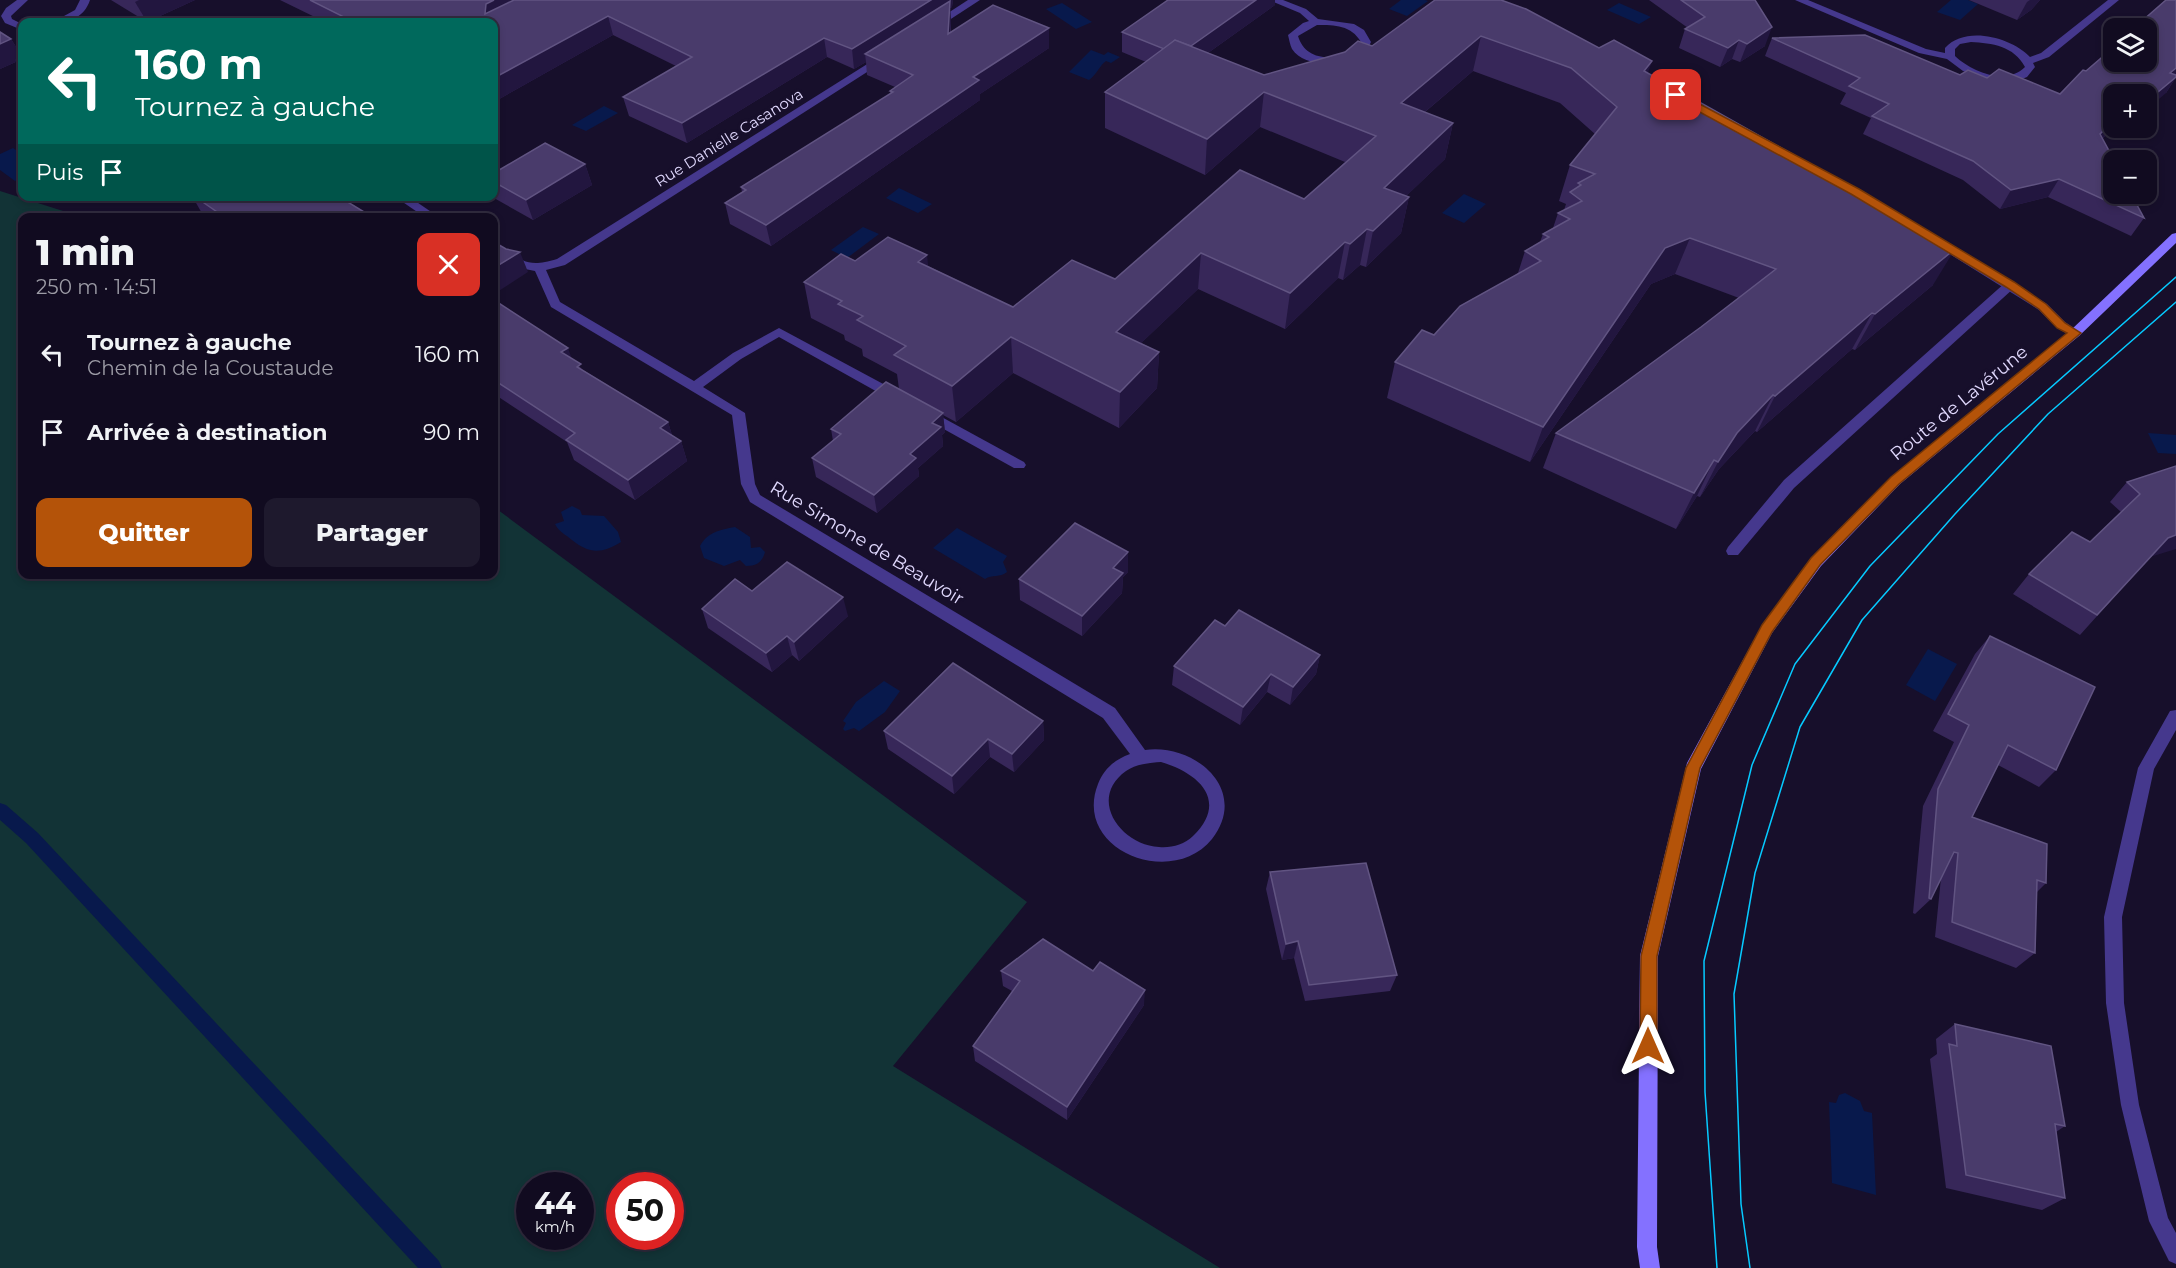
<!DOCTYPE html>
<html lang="fr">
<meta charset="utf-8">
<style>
:root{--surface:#110b20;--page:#1e192d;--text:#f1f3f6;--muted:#9c9ba5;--line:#302b3e;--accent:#b45309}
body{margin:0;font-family:Montserrat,sans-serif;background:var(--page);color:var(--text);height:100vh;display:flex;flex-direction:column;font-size:22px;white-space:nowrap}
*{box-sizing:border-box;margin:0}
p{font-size:20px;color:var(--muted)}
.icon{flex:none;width:33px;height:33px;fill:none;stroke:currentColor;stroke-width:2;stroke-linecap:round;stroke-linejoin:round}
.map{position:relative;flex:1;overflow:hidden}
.details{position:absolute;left:18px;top:213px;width:480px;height:366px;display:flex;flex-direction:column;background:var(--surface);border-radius:12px;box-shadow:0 3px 9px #0003,0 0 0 2px var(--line)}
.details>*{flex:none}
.guide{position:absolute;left:18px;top:18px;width:480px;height:183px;border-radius:12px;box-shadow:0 3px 9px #0003,0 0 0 2px var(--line);background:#00695c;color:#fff;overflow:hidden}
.buttons{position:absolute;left:2103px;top:18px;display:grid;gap:12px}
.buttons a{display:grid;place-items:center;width:54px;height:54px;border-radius:12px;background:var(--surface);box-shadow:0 3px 9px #0003,0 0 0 2px var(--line);font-size:30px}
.speed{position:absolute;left:516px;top:1172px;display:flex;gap:12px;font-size:30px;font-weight:700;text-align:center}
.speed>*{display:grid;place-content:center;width:78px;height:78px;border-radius:50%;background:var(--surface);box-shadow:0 3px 9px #0003,0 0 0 2px var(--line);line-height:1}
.speed small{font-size:15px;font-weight:400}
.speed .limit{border:9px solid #d22;background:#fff;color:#111}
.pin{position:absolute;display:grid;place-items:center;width:51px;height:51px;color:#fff;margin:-26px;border-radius:12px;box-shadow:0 3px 9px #0006}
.me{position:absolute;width:66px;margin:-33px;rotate:0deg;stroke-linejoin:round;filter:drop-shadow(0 0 4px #0008)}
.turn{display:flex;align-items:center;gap:21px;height:126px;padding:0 18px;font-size:27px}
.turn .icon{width:78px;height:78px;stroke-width:2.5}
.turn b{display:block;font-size:42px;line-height:51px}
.then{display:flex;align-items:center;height:57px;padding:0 18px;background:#0003;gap:12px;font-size:22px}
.round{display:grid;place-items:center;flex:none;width:63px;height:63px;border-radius:12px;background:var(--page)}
.headline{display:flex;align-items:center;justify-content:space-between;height:102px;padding:0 18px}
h1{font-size:36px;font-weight:800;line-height:45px}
.button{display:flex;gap:12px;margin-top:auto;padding:12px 18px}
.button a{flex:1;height:69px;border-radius:12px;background:var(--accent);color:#fff;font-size:24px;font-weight:800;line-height:69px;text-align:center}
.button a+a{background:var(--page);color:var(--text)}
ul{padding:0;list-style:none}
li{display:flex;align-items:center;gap:18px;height:78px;padding:0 18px}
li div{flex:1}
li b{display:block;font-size:22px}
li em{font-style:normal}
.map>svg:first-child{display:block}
</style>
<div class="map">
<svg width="2176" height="1268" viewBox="0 0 2176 1268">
<rect width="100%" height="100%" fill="#170f2b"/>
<path fill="#123336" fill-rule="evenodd" d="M0,191L82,217L22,218V574H494V507L1027,902L893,1066L1220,1268H0ZM530,1185H580V1236H530ZM620,1185H670V1236H620Z"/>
<g fill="#08194c">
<path d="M1401,0H1425L1428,1L1407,16L1389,9Z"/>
<path d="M1951,0H1968L1978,4L1960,20L1937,12Z"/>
<path d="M1062,3L1092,22L1076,29L1046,9Z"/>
<path d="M1619,3L1651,17L1639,24L1607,10Z"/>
<path d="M1091,50L1104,55L1108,52L1120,57L1111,63L1106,61C1100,65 1097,74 1089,80L1069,72Z"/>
<path d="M604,106L618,113L586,131L572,125Z"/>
<path d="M13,148L22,154V177L15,181L0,170V154Z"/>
<path d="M899,188L932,204L918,213L886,198Z"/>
<path d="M1464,194L1486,204L1464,223L1442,213Z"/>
<path d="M863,227L879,234L847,258L831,250Z"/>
<path d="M2148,433L2176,435V454L2158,453Z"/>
<path d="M572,506L580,510L582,515L604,516L618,532L621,542C602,554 589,554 572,540C565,534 559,532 555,524L564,521L561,512Z"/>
<path d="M735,527L750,537L751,548L760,547L765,552C762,563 756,566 746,566L740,560L724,566L704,558L700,546C708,532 719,530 735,527Z"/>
<path d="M957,528L1007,556L1003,562L1007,572C1000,578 992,574 985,579L933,548Z"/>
<path d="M1928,649L1957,664L1935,701L1906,685Z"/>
<path d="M884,681L900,691L885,712L859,731L854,728L845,731L843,729L846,723L843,721L856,702Z"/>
<path d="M1845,1093L1860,1101L1864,1111L1872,1113L1876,1195L1832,1183L1829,1102L1836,1103L1839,1095Z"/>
</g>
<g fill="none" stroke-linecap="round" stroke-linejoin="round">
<path fill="#08194c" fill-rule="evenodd" d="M0,803L6,805L38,833L439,1261L442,1268H418L26,843L0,820Z"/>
<path fill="#45388d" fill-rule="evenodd" d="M2010,281L2014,282V288L1794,488L1738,555H1728L1726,551L1728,547L1784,480L2006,282Z"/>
<g fill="#45388d" fill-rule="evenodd">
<path d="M17,0H28L11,16L12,19L22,24V30L5,23L1,16L6,8Z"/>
<path d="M80,0H90C84,18 70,22 53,22L75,10Z"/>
<path d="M968,0H980L937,28H931V24Z"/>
<path d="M1269,0H1283L1306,9L1318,19L1354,24L1364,30L1371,42C1361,66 1307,72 1292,49C1290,45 1289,39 1288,35L1303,23L1309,21L1300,13ZM1317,25C1335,25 1351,25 1361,42L1359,48C1338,61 1306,63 1298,36Z"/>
<path d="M1795,0H1808L1926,49L1945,53V48C1965,25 2011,37 2030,57L2041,53L2108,0H2119L2049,57L2033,63L2035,67L2027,77L2017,81L2002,82L1986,80L1963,71L1947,59L1919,53ZM1971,42C1992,43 2014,46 2025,67C2006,86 1972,72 1955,56V49L1960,44Z"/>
<path d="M880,56L889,58L565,265L546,270L560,302L694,381L733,353L779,328L900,393L902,396L900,399H890L779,337L741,359L703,387L745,413L755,484L760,495L1115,708L1145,750C1195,743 1250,790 1212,839C1172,889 1072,850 1098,784C1104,769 1114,760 1130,754L1103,718L750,502L741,484L732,415L551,307L535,271L515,267L494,256V247C523,256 522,270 557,259ZM1161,762C1199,773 1229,801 1193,836C1184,845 1171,848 1159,847C1121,845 1087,799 1126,771C1136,764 1149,763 1161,762Z"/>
<path d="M1825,172L1917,224L1919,226L1913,230L1909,228L1821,177V173Z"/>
<path d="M394,196H408L440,218H426Z"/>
<path d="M1936,236L2047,304L2065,322L2081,333L2079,336H2071L2057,328L2039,310L1932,243L1930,240Z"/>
<path d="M927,409L1024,462L1026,465L1024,468H1014L922,417L920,414Z"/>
<path d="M2176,710V730L2154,769L2122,917L2124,1003L2139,1105L2168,1218L2176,1233V1264L2169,1261L2149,1221L2121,1105L2106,1003L2104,917L2138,768L2170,711Z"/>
</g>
<path fill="#8471ff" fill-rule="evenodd" d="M2176,233V243L2079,336L1900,484L1821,566L1772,633L1701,769L1658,956L1657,1247L1660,1268H1640L1637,1247L1640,956L1687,763L1762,625L1811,558L1890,478L2071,330L2172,234Z"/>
<g stroke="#06caff" stroke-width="1.5">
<path d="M1717,1268L1705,1092L1704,961L1752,765L1795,664L1870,566L1998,434L2176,277"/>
<path d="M1750,1268L1741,1204L1734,994L1755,873L1800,727L1862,620L1955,514L2048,414L2176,302"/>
</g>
</g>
<g fill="#372759">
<path d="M111,0H195L147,22Z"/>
<path d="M280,0H953L952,7L950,8L951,21V32L1049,28V48L980,94V100L771,246L730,224L725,203L742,192L741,187L890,94V91L895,87L867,75L866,62L854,69L827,57L687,143L629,116L623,97L676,66L613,35L494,102V22H325Z"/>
<path d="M1435,0L1599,48L1648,73L1842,182L1841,185L1933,285L1855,350L1852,349L1757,432L1755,431L1719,469L1700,497L1697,496L1676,529L1543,468L1556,433L1701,327L1739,298L1675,274L1651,284L1530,462L1387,398L1395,362L1434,335L1518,273L1525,251L1540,242L1543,234L1553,228L1558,213L1564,210L1566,204L1559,201L1570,165L1595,134L1560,103L1473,71L1425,112L1453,123L1445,159L1406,196L1409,197L1401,233L1366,267L1360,265L1343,280L1338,278L1285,329L1198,289L1141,343L1159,352L1157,388L1119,428L1013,373L956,422L943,415L945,432L942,435L943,446L918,468L919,476L877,513L816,477L812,458L833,441L831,429L899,389L897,374L863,356L862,349L845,340L844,335L811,318L804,282L855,261L928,266L1013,307L1115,279L1304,199L1345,162L1260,127L1205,175L1105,128V92L1146,62L1122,52V32L1275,5L1208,53L1264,75L1372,46Z"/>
<path d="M1649,0H1755L1765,46L1740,62L1732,59L1720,67L1679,48L1685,29L1688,28Z"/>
<path d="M1969,0H2040L2031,10L2017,20Z"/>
<path d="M2176,0V77L2166,93L2146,94H2114V128L2102,139L2144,218L2131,236L2048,197L2000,209L1963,180L1863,134L1871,118L1840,104L1846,93L1765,56L1772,38L1960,75L1987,78L2060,94L2086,71Z"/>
<path d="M11,39L22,56V69L18,61L0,69Z"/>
<path d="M585,164L592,185L533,220L494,198L493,196L494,173Z"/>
<path d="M192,196H338L374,218H207L203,215Z"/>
<path d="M494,300L572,359L583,370L668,422L672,435L681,441L687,461L635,500L574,460L567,442L494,394Z"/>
<path d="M2176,466L2150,557L2080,635L2013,594L2029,574L2090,542L2121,512L2110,502L2127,482Z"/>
<path d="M1128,572L1123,577L1122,593L1082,636L1020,600L1019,579Z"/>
<path d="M752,591L848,616L799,661L792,655L772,672L708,628L702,609Z"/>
<path d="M1225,626L1320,655L1316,674L1290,705L1267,692L1240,725L1172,685L1174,666Z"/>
<path d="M1990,636L2056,770L2039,787L1998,765L1972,817L2046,883L2037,892L2035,953L2016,968L1935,937L1941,878L1931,899L1915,914L1913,913L1923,806L1954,742L1933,731L1975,654Z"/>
<path d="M1043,721L1044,740L1014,772L990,757L954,794L888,749L884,731Z"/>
<path d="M1270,872L1397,975L1390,991L1305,1001L1294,958L1282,960L1266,889Z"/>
<path d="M1001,971L1144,1005L1067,1120L975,1061L973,1046L1012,991L1003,986Z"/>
<path d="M1955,1024L2065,1126L2056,1132L2065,1198L2042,1210L1946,1188L1930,1059L1937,1054L1936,1039Z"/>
</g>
<g fill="#22163f">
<path d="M139,0H195L147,22L135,2Z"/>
<path d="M494,0H539L485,14L486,4Z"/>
<path d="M931,0H953L952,7L950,8L951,21L949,54H865L866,62L854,69L852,49Z"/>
<path d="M1256,0H1275V5L1177,75L1178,55Z"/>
<path d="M2030,0H2040L2031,10L2017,20L2027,2Z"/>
<path d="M608,16L613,35L494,102V78Z"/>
<path d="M1772,27L1765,46L1740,62L1747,44Z"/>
<path d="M1049,28V48L980,94V100L771,246L766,225L973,77Z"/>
<path d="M1481,36L1473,71L1394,138L1401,103Z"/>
<path d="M824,38L827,57L687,143L682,123Z"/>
<path d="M11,39L22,56V59L17,60L18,61L0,69V44Z"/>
<path d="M1739,40L1732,59L1720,67L1728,48Z"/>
<path d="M1652,61L1640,96L1644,71Z"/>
<path d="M2176,68V76L2170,73Z"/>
<path d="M2176,77L2166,93L2146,110V102Z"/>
<path d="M1264,92L1260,127L1205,175L1207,139Z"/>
<path d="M2114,121V128L2088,152L2100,134Z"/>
<path d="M1453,123L1445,159L1377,224L1384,188Z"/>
<path d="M585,164L592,185L533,220L526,200Z"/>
<path d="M2059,179L2048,197L2000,209L2011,190Z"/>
<path d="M1409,197L1401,233L1366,267L1373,231Z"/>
<path d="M1367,229L1360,265L1343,280L1350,244Z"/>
<path d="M1690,238L1675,274L1651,284L1530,462L1543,427L1665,248Z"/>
<path d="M1345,242L1338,278L1285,329L1290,293Z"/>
<path d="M1955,249L1933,285L1855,350L1875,314Z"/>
<path d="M520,252L528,272L494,294V268Z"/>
<path d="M1201,253L1198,289L1115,368L1116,332Z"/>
<path d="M927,255L931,291L918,262Z"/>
<path d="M1872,313L1852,349L1757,432L1775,396Z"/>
<path d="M1011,337L1013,373L956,422L952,386Z"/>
<path d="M568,348L575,368L561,352Z"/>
<path d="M1159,352L1157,388L1119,428L1120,392Z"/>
<path d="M1773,395L1755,431L1719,469L1700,497L1718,462L1737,433Z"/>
<path d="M943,413L945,432L942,435L943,446L918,468L919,476L877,513L874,495L910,454L932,423Z"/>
<path d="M668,422L674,442L660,428Z"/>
<path d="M681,441L687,461L635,500L628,480Z"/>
<path d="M1714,460L1697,496L1676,529L1694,493Z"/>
<path d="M2176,535V549L2150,557L2168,538Z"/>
<path d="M1128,552V572L1123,577L1122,593L1082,636V616L1113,568Z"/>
<path d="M843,597L848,616L799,661L794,642Z"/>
<path d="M787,636L792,655L772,672L766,653Z"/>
<path d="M1320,655L1316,674L1290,705L1293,687Z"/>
<path d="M1271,674L1267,692L1240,725L1243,707Z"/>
<path d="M1043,721L1044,740L1014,772L1012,754Z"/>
<path d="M988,739L990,757L954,794L952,776Z"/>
<path d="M1298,941L1294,958L1282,960L1286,944Z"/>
<path d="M1145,990L1144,1005L1067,1120V1107Z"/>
</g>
<g fill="#493b6b" stroke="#615482" stroke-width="1.5">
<path d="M310,0H494L486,4L485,14L514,0H931L852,49L824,38L682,123L623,97L692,57L608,16L494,78V22H344L350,20Z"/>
<path d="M1168,0H1256L1191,46L1175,40L1164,49L1122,32Z"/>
<path d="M1435,0H1501L1526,9L1599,48L1614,40L1652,61L1644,71L1842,182L1840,184L1955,249L1875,314L1872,313L1775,396L1773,395L1737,433L1718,462L1714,460L1694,493L1556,433L1701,327L1776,269L1690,238L1665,248L1543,427L1395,362L1422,330L1434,335L1460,306L1541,261L1525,251L1549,237L1543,234L1570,219L1558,213L1582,201L1570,192L1581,185L1578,183L1595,174L1570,165L1617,107L1571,68L1481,36L1401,103L1453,123L1384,188L1409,197L1373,231L1367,229L1350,244L1345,242L1290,293L1201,253L1116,332L1159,352L1120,392L1011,337L952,386L894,355L906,346L857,320L863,316L838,304L842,301L804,282L841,254L855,261L888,237L927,255L918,262L1013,307L1072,260L1115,279L1240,170L1304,199L1376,136L1264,92L1207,139L1105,92L1175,40L1264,75L1345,52L1358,41L1372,46Z"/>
<path d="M1681,0H1755L1772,27L1747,44L1739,40L1728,48L1685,29L1705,17Z"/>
<path d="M2166,0H2176V68L2170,73L2176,75V77L2146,102V94H2114V121L2100,134L2114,160V194H2131L2144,218L2059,179L2011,190L1973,161L1872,116L1889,104L1849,86L1860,78L1772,38L1865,35L1960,75L1968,70L1987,78L1999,69L2060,94L2083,70L2086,71L2114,47V62H2146V28H2134Z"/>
<path d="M950,1L948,34L993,5L1049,28L973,77L979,80L766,225L725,203L746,190L741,187L893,92L890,91L913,75L865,54Z"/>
<path d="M0,32L11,39L0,44Z"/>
<path d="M22,57V63L17,60Z"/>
<path d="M545,143L585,164L526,200L494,182V173Z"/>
<path d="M194,196H338L374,218H226Z"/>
<path d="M494,242L506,249L520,252L494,268Z"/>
<path d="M494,300L568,348L561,352L581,364L577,367L668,422L660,428L681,441L628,480L566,440L575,433L494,380Z"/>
<path d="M886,382L943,413L932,423L941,427L910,454L916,458L874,495L812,458L841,434L831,429Z"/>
<path d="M2176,466V535L2168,538L2097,615L2029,574L2072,532L2090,542L2140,494L2127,482Z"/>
<path d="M1075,523L1128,552L1113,568L1123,573L1082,616L1019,579Z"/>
<path d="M787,562L843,597L794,642L787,636L766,653L702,609L735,579L752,591Z"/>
<path d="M1239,610L1320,655L1293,687L1271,674L1243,707L1174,666L1215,620L1225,626Z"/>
<path d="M1990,636L2095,687L2056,770L2008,745L1972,817L2047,844L2046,883L2037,880L2035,953L1952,922L1958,853L1954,852L1931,899L1929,898L1938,789L1969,725L1948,714Z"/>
<path d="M953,663L1043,721L1012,754L988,739L952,776L884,731Z"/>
<path d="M1366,863L1397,975L1309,985L1298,941L1286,944L1270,872Z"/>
<path d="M1043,939L1093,971L1100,962L1145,990L1067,1107L973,1046L1020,981L1001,971Z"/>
<path d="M1955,1024L2051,1046L2065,1126L2055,1124L2065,1198L1966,1175L1949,1044L1957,1046Z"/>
</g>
<path fill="#b45309" stroke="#753606" stroke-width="1.5" d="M1672,93H1679L1859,189L2014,282L2046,304L2065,323L2081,333L1899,484L1820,565L1772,632L1700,768L1657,956V1046L1654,1051L1648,1054L1642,1051L1640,1046L1641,956L1686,768L1762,625L1811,558L1891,477L2067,333L2057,328L2039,309L2006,287L1851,194L1672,97Z"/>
<g text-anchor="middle" stroke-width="6" stroke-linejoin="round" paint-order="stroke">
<g font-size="15" fill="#e2daff" stroke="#170f2b">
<text transform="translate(729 138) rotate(-32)" y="5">Rue Danielle Casanova</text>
</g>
<g font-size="18" fill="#e2daff" stroke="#170f2b">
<text transform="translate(1959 403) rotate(-39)" y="6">Route de Lavérune</text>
<text transform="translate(867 543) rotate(31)" y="6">Rue Simone de Beauvoir</text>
</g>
</g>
</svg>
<div class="buttons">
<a><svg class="icon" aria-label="layers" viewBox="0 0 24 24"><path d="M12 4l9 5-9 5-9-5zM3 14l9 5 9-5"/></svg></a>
<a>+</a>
<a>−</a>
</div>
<div class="speed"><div>44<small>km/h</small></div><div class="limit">50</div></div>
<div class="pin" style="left:1676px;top:95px;background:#d93025"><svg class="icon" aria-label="arrive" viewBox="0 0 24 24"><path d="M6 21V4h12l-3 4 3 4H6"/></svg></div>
<svg class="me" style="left:1648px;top:1046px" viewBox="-20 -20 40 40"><path d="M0-17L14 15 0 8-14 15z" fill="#b45309" stroke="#fff" stroke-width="4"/></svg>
<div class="guide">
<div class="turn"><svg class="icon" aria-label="left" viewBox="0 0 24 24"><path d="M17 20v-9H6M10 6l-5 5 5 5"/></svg><div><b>160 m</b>Tournez à gauche</div></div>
<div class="then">Puis<svg class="icon" aria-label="arrive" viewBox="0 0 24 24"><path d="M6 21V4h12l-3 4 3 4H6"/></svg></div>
</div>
<section class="details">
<div class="headline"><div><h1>1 min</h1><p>250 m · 14:51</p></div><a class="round" style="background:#d93025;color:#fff"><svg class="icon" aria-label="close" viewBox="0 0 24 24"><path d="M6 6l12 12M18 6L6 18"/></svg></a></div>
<ul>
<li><svg class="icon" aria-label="left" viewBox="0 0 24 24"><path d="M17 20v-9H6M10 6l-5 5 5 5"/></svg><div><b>Tournez à gauche</b><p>Chemin de la Coustaude</p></div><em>160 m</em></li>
<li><svg class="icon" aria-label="arrive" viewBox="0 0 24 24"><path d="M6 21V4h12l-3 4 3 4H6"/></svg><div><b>Arrivée à destination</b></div><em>90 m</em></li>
</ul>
<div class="button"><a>Quitter</a><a>Partager</a></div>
</section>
</div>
